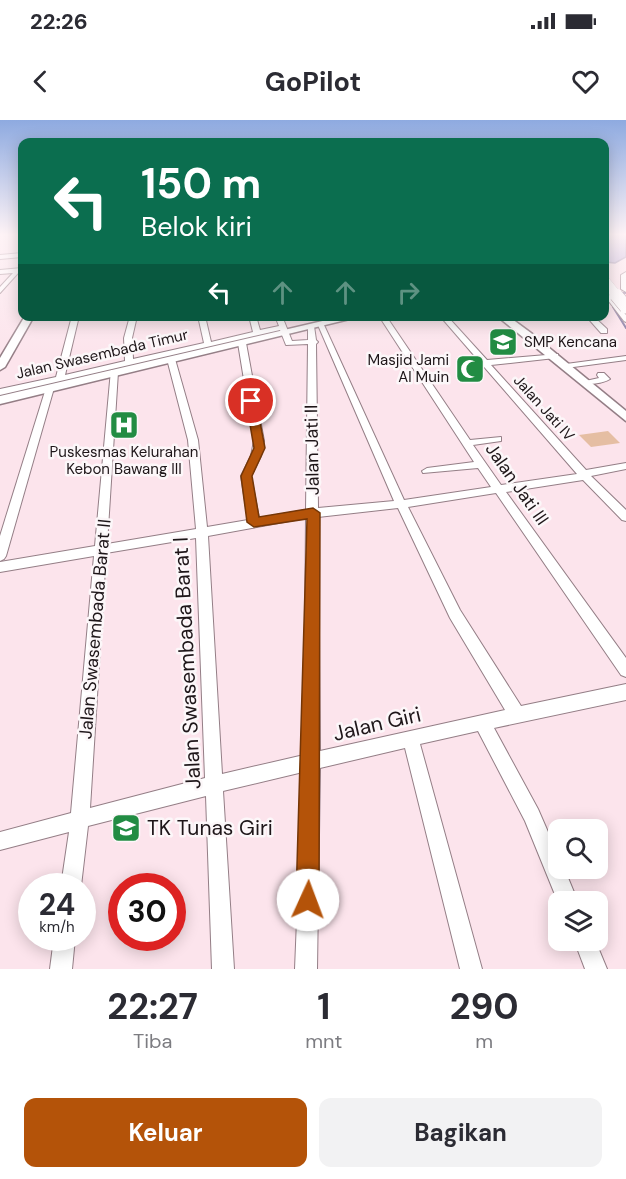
<!DOCTYPE html>
<html lang="id">
<style>
:root{--surface:#fff;--page:#f2f2f3;--text:#2b2b33;--muted:#7c7c81;--accent:#b45309}
body{margin:0;font-family:"DM Sans",sans-serif;background:var(--page);color:var(--text);height:100vh;display:flex;flex-direction:column;font-size:22px;white-space:nowrap}
*{box-sizing:border-box;margin:0}
p{font-size:20px;color:var(--muted)}
.icon{flex:none;width:33px;height:33px;fill:none;stroke:currentColor;stroke-width:2;stroke-linecap:round;stroke-linejoin:round}
.map{position:relative;height:849px;overflow:hidden}
.side{display:flex;flex-direction:column;background:var(--surface);flex:1}
.side>*{flex:none}
.banner{position:absolute;left:18px;top:18px;width:591px;height:183px;border-radius:12px;box-shadow:0 3px 15px #0003;background:#0b6e4f;color:#fff;overflow:hidden}
.controls{position:absolute;left:548px;top:699px;display:grid;gap:12px}
.controls a{display:grid;place-items:center;width:60px;height:60px;border-radius:12px;background:var(--surface);box-shadow:0 3px 15px #0003;font-size:30px}
.speed{position:absolute;left:18px;top:753px;display:flex;gap:12px;font-size:30px;font-weight:700;text-align:center}
.speed>*{display:grid;place-content:center;width:78px;height:78px;border-radius:50%;background:var(--surface);box-shadow:0 3px 15px #0003;line-height:1}
.speed small{font-size:15px;font-weight:400}
.speed .limit{border:9px solid #d22;background:#fff;color:#111}
.pin{position:absolute;display:grid;place-items:center;width:51px;height:51px;color:#fff;margin:-26px;border:3px solid #fff;border-radius:50%;box-shadow:0 2px 6px #0007}
.me{position:absolute;width:66px;margin:-33px;rotate:2deg;stroke-linejoin:round;filter:drop-shadow(0 0 4px #0008)}
.turn{display:flex;align-items:center;gap:21px;height:126px;padding:0 24px;font-size:27px}
.turn .icon{width:78px;height:78px;stroke-width:2.5}
.turn b{display:block;font-size:42px;line-height:51px}
.lanes{display:flex;align-items:center;height:57px;padding:0 24px;background:#0003;justify-content:center;gap:30px;direction:ltr}
.lanes .off{opacity:.35}
.eta{display:flex;justify-content:space-evenly;align-items:center;height:102px;text-align:center}
.eta b{font-size:36px;font-weight:700;line-height:42px}
.button{display:flex;gap:12px;margin-top:auto;padding:12px 24px}
.button a{flex:1;height:69px;border-radius:12px;background:var(--accent);color:#fff;font-size:24px;font-weight:700;line-height:69px;text-align:center}
.button a+a{background:var(--page);color:var(--text)}
.status{display:flex;justify-content:space-between;align-items:center;height:42px;padding:0 30px;background:var(--surface);direction:ltr}
.status svg{height:16px;fill:currentColor}
header{display:flex;justify-content:space-between;align-items:center;height:78px;padding:0 24px;background:var(--surface);font-size:27px;font-weight:700}
.map>svg:first-child{display:block}
</style>
<div class="status"><b>22:26</b><svg viewBox="0 0 49 12"><path d="M0 12V9h3v3zM5 12V6h3v6zM10 12V3h3v9zM15 12V0h3v12zM26 1h20v11H26zM47 4h2v5h-2z"/></svg></div>
<header><svg class="icon" aria-label="back" viewBox="0 0 24 24"><path d="M15 5l-7 7 7 7"/></svg>GoPilot<svg class="icon" aria-label="heart" viewBox="0 0 24 24"><path d="M12 20l-8-8c-3-5 5-10 8-4 3-6 11-1 8 4z"/></svg></header>
<div class="map">
<svg width="626" height="849" viewBox="0 0 626 849">
<rect width="100%" height="100%" fill="#fce4ec"/>
<path fill="#e5bea3" d="M608,311L620,323L591,327L579,315Z"/>
<path fill="#a79bd4" stroke="#7e739c" stroke-width="1.5" d="M605,115H626V137L615,143L605,142Z"/>
<g fill="none" stroke-linecap="round" stroke-linejoin="round">
<path stroke="#7e739c" stroke-width="1.5" d="M617,173H626"/>
<g stroke="#7e739c" stroke-width="2">
<path d="M613,187L626,208"/>
<path d="M97,253L193,231"/>
</g>
<path stroke="#7e739c" stroke-width="3" d="M0,276L103,252"/>
<g stroke="#947e86" stroke-width="2">
<g id="street">
<path d="M22,133V137L0,139V135Z"/>
<path d="M22,148V152H19L0,173V167L13,153L0,154V150Z"/>
<path d="M604,168L626,195V202L624,201L604,175Z"/>
<path d="M72,196H79L65,255L125,241L124,218L130,196H137L132,218L133,239L204,223L198,196H205L211,222L253,212L249,196H256L260,210L279,206L275,196H282L292,221L308,220V207L314,206L316,220L318,222L316,224L318,388L394,381L318,205L319,204L324,205L404,380L491,367L478,348L423,353L422,351L427,348L474,342L379,196H386L470,320L501,317V321L473,325L501,365L577,354L440,196H447L487,240L558,234V238H555L491,245L586,350L626,343V349L591,356L626,390V401L622,400L583,360L506,372L626,538V557L621,555L496,373L408,387L460,490L521,586L626,564V580L494,608L538,689L558,735V748H564L578,782H558L525,701L478,611L420,624L482,849H460L405,628L320,648L317,849H295L303,652L223,671L234,849H212L206,676L88,706L81,766H61L69,712L0,730V712L71,693L94,436L0,452V442L95,426L111,250L118,252L107,424L196,409L188,320L167,239L171,237L175,239L198,320L207,407L248,400L241,356L251,336L254,321L238,223L242,221L246,223L264,321L261,336L251,356L259,398L306,390L308,224L286,225L280,210L0,275V269L56,257ZM398,388L450,498L505,590L320,631L318,397ZM306,398L304,635L222,654L208,416ZM196,418L205,658L90,688L106,433Z"/>
<path d="M586,196H593L607,209V213H601Z"/>
<path d="M626,236V240L566,248L562,246L566,244Z"/>
<path d="M598,253H604L610,259C604,263 587,266 581,262L599,258L597,255Z"/>
<path d="M50,265L54,268L6,436L4,439L0,441V416L46,268Z"/>
<path d="M54,818H75L72,849H50Z"/>
<path d="M574,820H595L607,849H585Z"/>
</g>
</g>
<g stroke="#947e86" stroke-width="3">
<g id="secondary">
<path d="M25,196H34L5,247L0,250V238Z"/>
<path d="M344,196H362L0,284V276Z"/>
<path d="M497,196H508L531,213L626,291V301Z"/>
</g>
</g>
<g stroke="#947e86" stroke-width="2">
<path id="highway" d="M626,152V172L621,169V155Z"/>
</g>
<use href="#street" fill="#fff" fill-rule="evenodd"/>
<use href="#secondary" fill="#fff" fill-rule="evenodd"/>
<use href="#highway" fill="#fff" fill-rule="evenodd"/>
<g stroke="#947e86" stroke-width="10" stroke-linecap="butt">
<path id="highway-bridge-far1" d="M604,160L617,176"/>
</g>
<g stroke="#947e86" stroke-width="14" stroke-linecap="butt">
<path id="highway-bridge" d="M616,175L626,187"/>
</g>
<use href="#highway-bridge-far1" stroke="#fff" stroke-width="10"/>
<use href="#highway-bridge" stroke="#fff" stroke-width="13"/>
</g>
<linearGradient id="sky" x2="0" y2="1"><stop stop-color="#8eaae0"/><stop offset="0.49" stop-color="#fef3f6"/><stop offset="1" stop-color="#fef3f6" stop-opacity="0"/></linearGradient>
<rect width="626" height="234" fill="url(#sky)"/>
<path fill="#b45309" stroke="#753606" stroke-width="1.5" d="M251,278L256,281L265,328L252,356L259,397L313,388L320,393L319,780L316,788L308,792L300,788L296,780L307,399L254,407L247,402L241,356L254,328L246,281Z"/>
<defs>
<g id="school-square" transform="scale(1.5)"><rect x="-9" y="-9" width="18" height="18" rx="4" fill="#228c43" stroke="#fcf7f9"/><path d="M0-5L7-2L0 1L-7-2ZM-4 1L0 2.5L4 1V4Q0 6-4 4Z" fill="#fff"/></g>
<g id="mosque-square" transform="scale(1.5)"><rect x="-9" y="-9" width="18" height="18" rx="4" fill="#228c43" stroke="#fcf7f9"/><path d="M3.5-4.9A6 6 0 1 0 3.5 4.9A5 5 0 1 1 3.5-4.9Z" fill="#fff"/></g>
<g id="hospital-square" transform="scale(1.5)"><rect x="-9" y="-9" width="18" height="18" rx="4" fill="#228c43" stroke="#fcf7f9"/><path d="M-5-5h3v3.5h4V-5h3V5h-3V1.5h-4V5h-3Z" fill="#fff"/></g>
</defs>
<g fill-rule="evenodd">
<use href="#school-square" x="503" y="222"/>
<use href="#mosque-square" x="470" y="249"/>
<use href="#hospital-square" x="124" y="305"/>
<use href="#school-square" x="126" y="708"/>
</g>
<g text-anchor="middle" stroke-width="5" stroke-linejoin="round" paint-order="stroke">
<g font-size="15" fill="#1e1619" stroke="#fcf7f9" text-anchor="start">
<text x="524" y="227">SMP Kencana</text>
<text x="449" y="245" text-anchor="end">Masjid Jami<tspan x="449" dy="17">Al Muin</tspan></text>
<text x="124" y="337" text-anchor="middle">Puskesmas Kelurahan<tspan x="124" dy="17">Kebon Bawang III</tspan></text>
</g>
<g font-size="15" fill="#1e1619" stroke="#fcf7f9">
<text transform="translate(102 234) rotate(-13)" y="5">Jalan Swasembada Timur</text>
<text transform="translate(544 288) rotate(48)" y="5">Jalan Jati IV</text>
</g>
<g font-size="18" fill="#1e1619" stroke="#fcf7f9">
<text transform="translate(312 330) rotate(-91)" y="6">Jalan Jati II</text>
<text transform="translate(517 364) rotate(55)" y="6">Jalan Jati III</text>
<text transform="translate(95 509) rotate(-85)" y="6">Jalan Swasembada Barat II</text>
</g>
<g font-size="21" fill="#1e1619" stroke="#fcf7f9">
<text transform="translate(187 543) rotate(-93)" y="7">Jalan Swasembada Barat I</text>
<text transform="translate(377 604) rotate(-13)" y="7">Jalan Giri</text>
</g>
<g font-size="21" fill="#1e1619" stroke="#fcf7f9" text-anchor="start">
<text x="147" y="715">TK Tunas Giri</text>
</g>
</g>
</svg>
<div class="controls">
<a><svg class="icon" aria-label="search" viewBox="0 0 24 24"><circle cx="10" cy="10" r="6"/><path d="M15 15l6 6"/></svg></a>
<a><svg class="icon" aria-label="layers" viewBox="0 0 24 24"><path d="M12 4l9 5-9 5-9-5zM3 14l9 5 9-5"/></svg></a>
</div>
<div class="speed"><div>24<small>km/h</small></div><div class="limit">30</div></div>
<div class="pin" style="left:251px;top:281px;background:#d93025"><svg class="icon" aria-label="arrive" viewBox="0 0 24 24"><path d="M6 21V4h12l-3 4 3 4H6"/></svg></div>
<svg class="me" style="left:308px;top:780px" viewBox="-20 -20 40 40"><circle r="19" fill="#fff"/><path d="M0-13L10 11 0 6-10 11z" fill="#b45309"/></svg>
<div class="banner">
<div class="turn"><svg class="icon" aria-label="left" viewBox="0 0 24 24"><path d="M17 20v-9H6M10 6l-5 5 5 5"/></svg><div><b>150 m</b>Belok kiri</div></div>
<div class="lanes"><svg class="icon" aria-label="left" viewBox="0 0 24 24"><path d="M17 20v-9H6M10 6l-5 5 5 5"/></svg><svg class="icon off" aria-label="ahead" viewBox="0 0 24 24"><path d="M12 20V5M6 11l6-6 6 6"/></svg><svg class="icon off" aria-label="ahead" viewBox="0 0 24 24"><path d="M12 20V5M6 11l6-6 6 6"/></svg><svg class="icon off" aria-label="right" viewBox="0 0 24 24"><path d="M7 20v-9h11M14 6l5 5-5 5"/></svg></div>
</div>
</div>
<section class="side">
<div class="eta">
<div><b>22:27</b><p>Tiba</p></div>
<div><b>1</b><p>mnt</p></div>
<div><b>290</b><p>m</p></div>
</div>
<div class="button"><a>Keluar</a><a>Bagikan</a></div>
</section>
